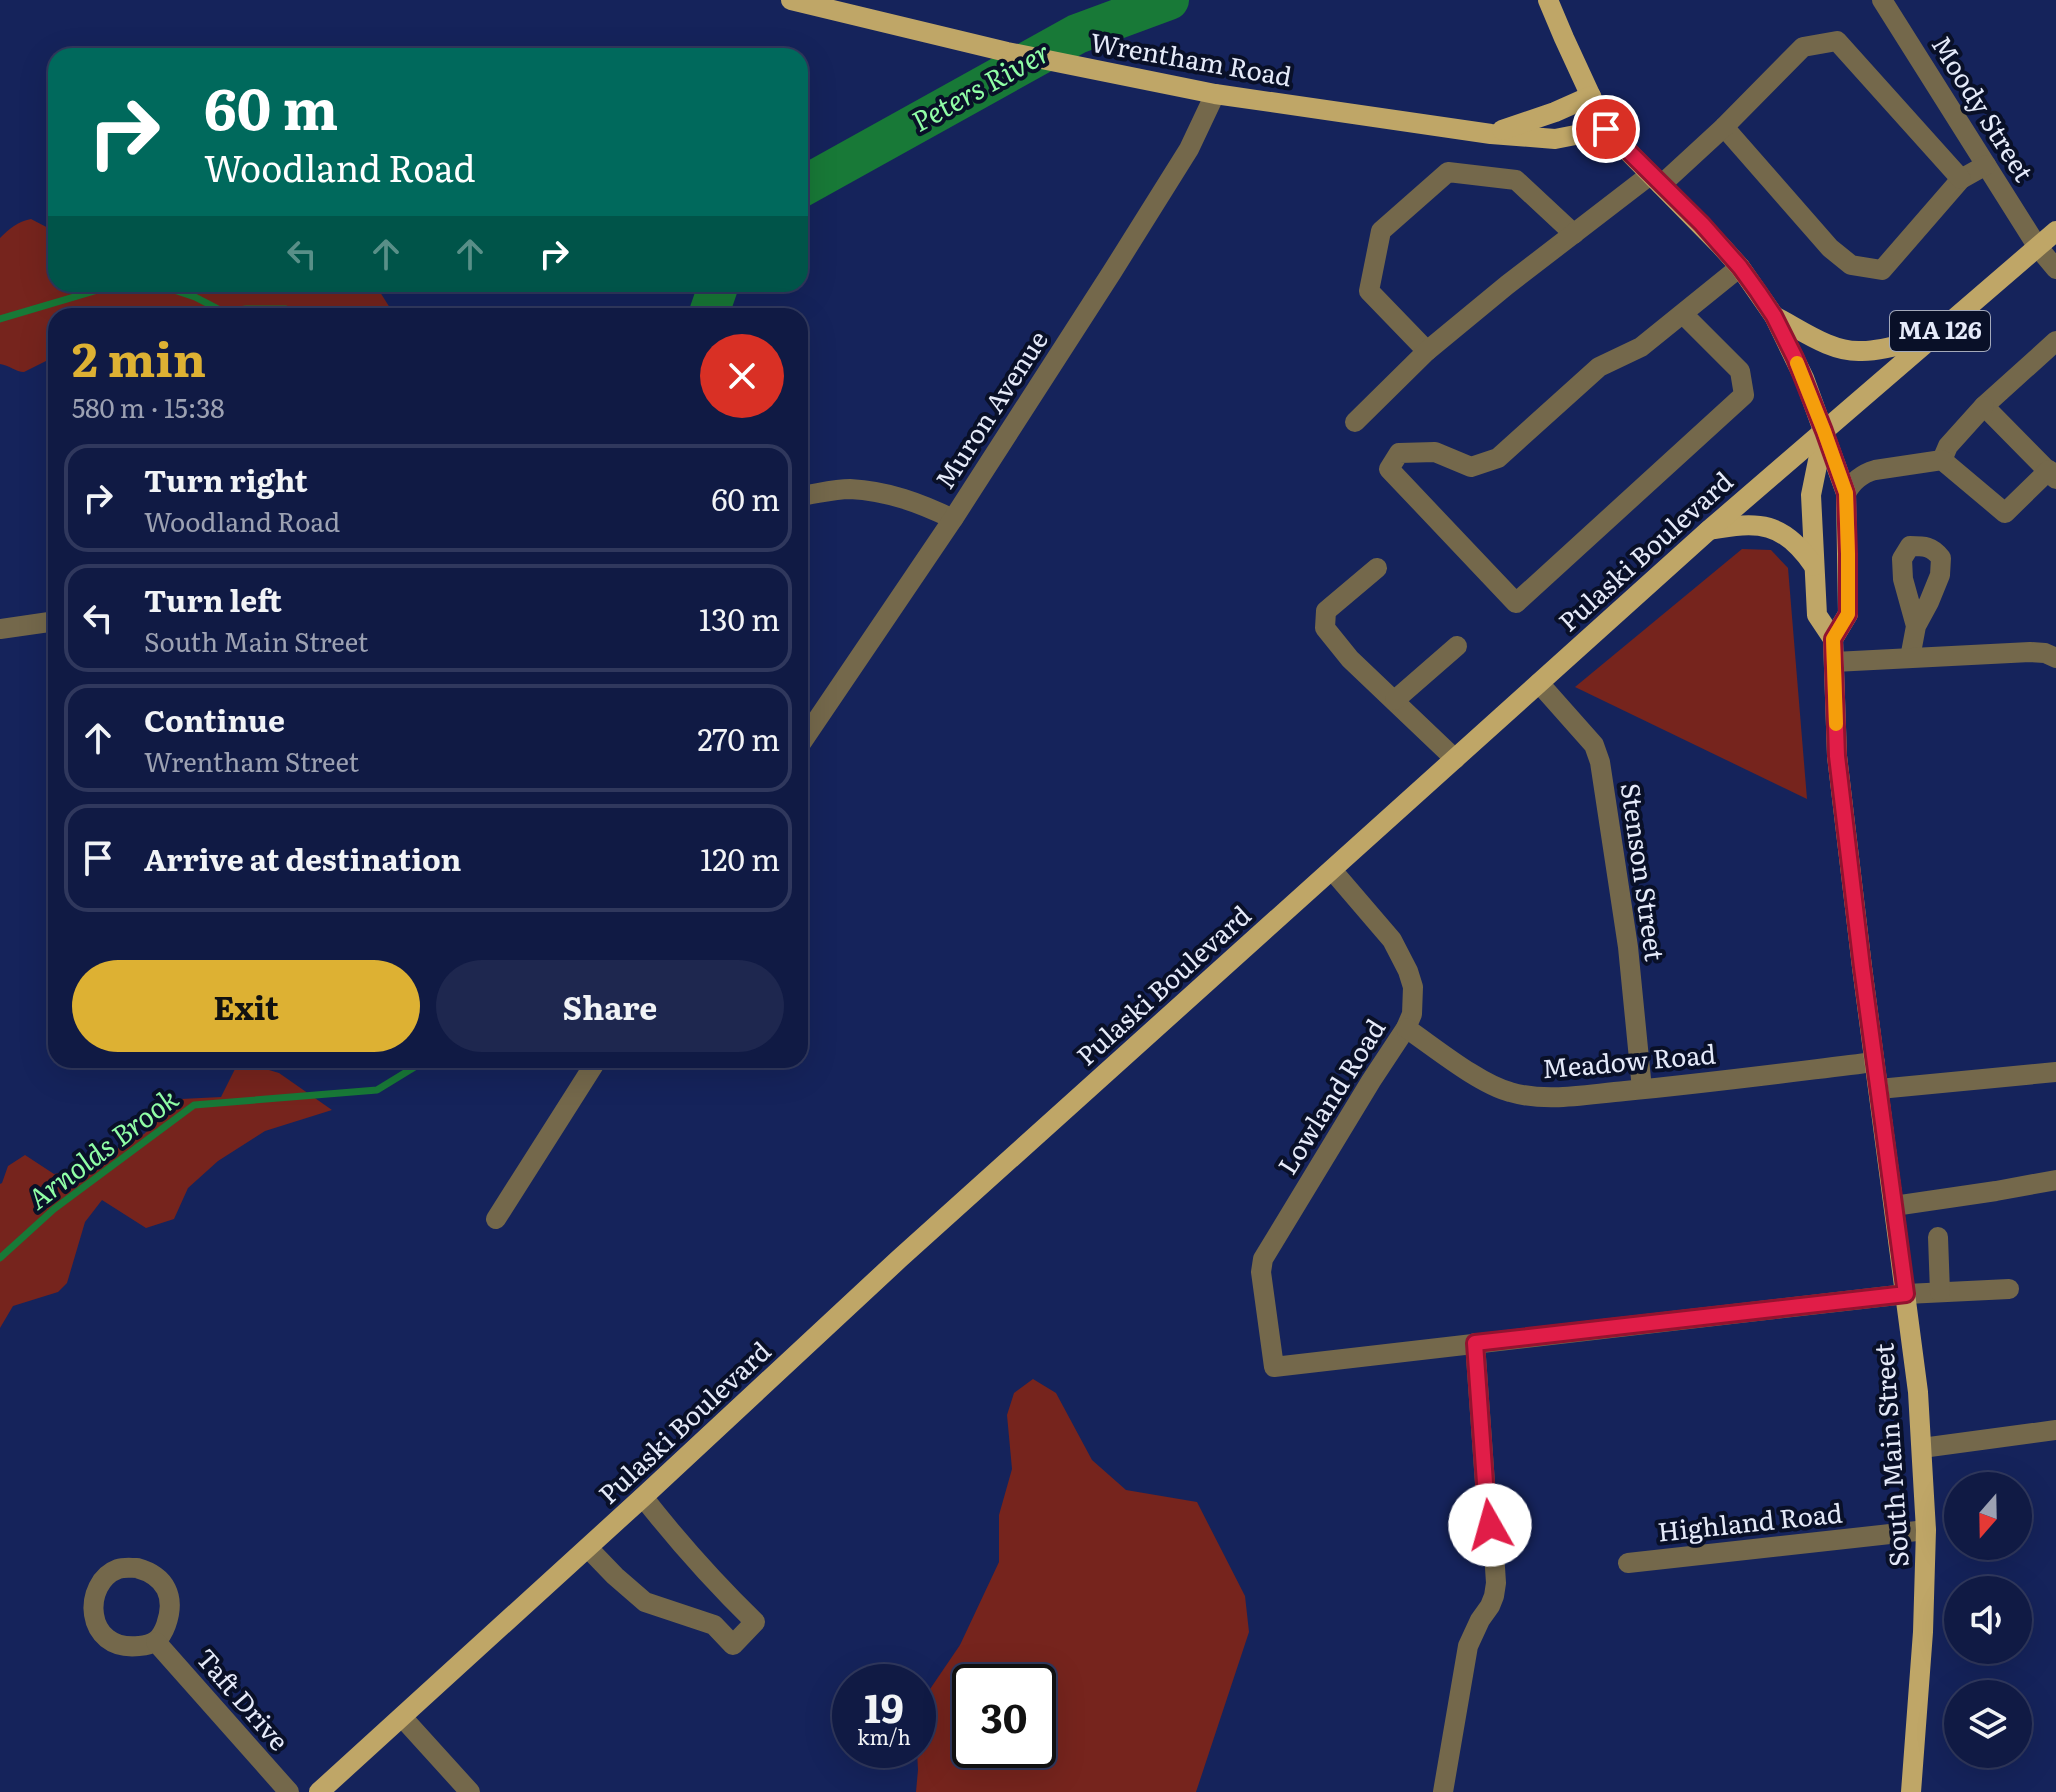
<!DOCTYPE html>
<meta charset="utf-8">
<style>
:root{--surface:#101a44;--page:#1e274f;--text:#f1f3f6;--muted:#9ca1b2;--line:#30385d;--accent:#ddb133}
body{margin:0;font-family:Literata,serif;background:var(--page);color:var(--text);height:100vh;display:flex;flex-direction:column;font-size:30px;white-space:nowrap}
*{box-sizing:border-box;margin:0}
p{font-size:26px;color:var(--muted)}
.icon{flex:none;width:44px;height:44px;fill:none;stroke:currentColor;stroke-width:2;stroke-linecap:round;stroke-linejoin:round}
.map{position:relative;flex:1;overflow:hidden}
.drawer{position:absolute;left:48px;top:308px;width:760px;height:760px;display:flex;flex-direction:column;background:var(--surface);border-radius:24px;box-shadow:0 8px 32px #0002,0 0 0 2px var(--line)}
.drawer>*{flex:none}
.top-card{position:absolute;left:48px;top:48px;width:760px;height:244px;border-radius:24px;box-shadow:0 8px 32px #0002,0 0 0 2px var(--line);background:#00695c;color:#fff;overflow:hidden}
.needle{width:52px;rotate:200deg}
.controls{position:absolute;left:1944px;top:1472px;display:grid;gap:16px}
.controls a{display:grid;place-items:center;width:88px;height:88px;border-radius:50%;background:var(--surface);box-shadow:0 8px 32px #0002,0 0 0 2px var(--line);font-size:40px}
.speed{position:absolute;left:832px;top:1664px;display:flex;gap:16px;font-size:40px;font-weight:700;text-align:center}
.speed>*{display:grid;place-content:center;width:104px;height:104px;border-radius:50%;background:var(--surface);box-shadow:0 8px 32px #0002,0 0 0 2px var(--line);line-height:1}
.speed small{font-size:20px;font-weight:400}
.speed .limit{border:4px solid #111;border-radius:12px;background:#fff;color:#111}
.pin{position:absolute;display:grid;place-items:center;width:68px;height:68px;color:#fff;margin:-34px;border:4px solid #fff;border-radius:50%;box-shadow:0 2px 8px #0007}
.me{position:absolute;width:88px;margin:-44px;rotate:353deg;stroke-linejoin:round;filter:drop-shadow(0 0 6px #0008)}
.turn{display:flex;align-items:center;gap:28px;height:168px;padding:0 24px;font-size:36px}
.turn .icon{width:104px;height:104px;stroke-width:2.5}
.turn b{display:block;font-size:56px;line-height:68px}
.lanes{display:flex;align-items:center;height:76px;padding:0 24px;background:#0003;justify-content:center;gap:40px;direction:ltr}
.lanes .off{opacity:.35}
.round{display:grid;place-items:center;flex:none;width:84px;height:84px;border-radius:42px;background:var(--page)}
.headline{display:flex;align-items:center;justify-content:space-between;height:136px;padding:0 24px}
h1{font-size:48px;font-weight:700;line-height:60px;color:var(--accent)}
.button{display:flex;gap:16px;margin-top:auto;padding:16px 24px}
.button a{flex:1;height:92px;border-radius:48px;background:var(--accent);color:#111;font-size:32px;font-weight:700;line-height:92px;text-align:center}
.button a+a{background:var(--page);color:var(--text)}
ul{padding:0;list-style:none}
li{display:flex;align-items:center;gap:24px;height:108px;margin:0 16px 12px;padding:0 8px;border:4px solid var(--line);border-radius:24px}
li div{flex:1}
li b{display:block;font-size:30px}
li em{font-style:normal}
.map>svg:first-child{display:block}
</style>
<div class="map">
<svg width="2056" height="1792" viewBox="0 0 2056 1792">
<rect width="100%" height="100%" fill="#15235b"/>
<g fill="#76241d" fill-rule="evenodd">
<path d="M31,219L56,232V284H179L185,292L190,290L196,284H375L395,316H56V356L24,372C16,372 9,365 0,364V238C10,228 17,222 31,219Z"/>
<path d="M1742,549L1771,550L1788,568L1807,799L1575,687Z"/>
<path d="M246,1063L279,1073L332,1110L265,1131L218,1161L188,1188L174,1219L146,1228L102,1200L85,1222L67,1283L58,1292L13,1306L0,1328V1184L2,1183L8,1166L25,1155L54,1174L81,1168L144,1134L181,1099L221,1097L235,1069Z"/>
<path d="M1033,1379L1056,1393L1092,1460L1126,1490L1197,1502L1245,1596L1249,1632L1196,1792H916L918,1770L917,1750H918V1721L926,1695L960,1645L999,1562V1515L1012,1469L1007,1415L1014,1393ZM970,1682H1038V1750H970Z"/>
</g>
<g fill="none" stroke-linecap="round" stroke-linejoin="round">
<g stroke="#187937" stroke-width="7">
<path d="M143,284L159,285L195,297L224,312L246,309H285L312,316"/>
<path d="M0,319L118,284"/>
<path d="M0,1258L54,1209L194,1105L377,1090L426,1060"/>
</g>
<g stroke="#187937" stroke-width="40">
<path d="M800,188L1077,34L1169,0"/>
<path d="M708,316L719,284"/>
</g>
<g stroke="#74684b" stroke-width="20">
<path d="M1882,0L2037,246L2056,269"/>
<path d="M1724,127L1830,248L1851,265L1882,270L1961,179L1986,165"/>
<path d="M1661,185L1724,127L1803,47L1837,41L1961,179"/>
<path d="M1683,314L1740,371L1744,395L1516,603L1389,469L1399,453L1435,452L1471,467L1498,458L1599,367L1641,347L1740,267"/>
<path d="M2056,341L1984,406L2056,479"/>
<path d="M1427,351L1369,291L1381,231L1448,172L1516,180L1574,234"/>
<path d="M1355,422L1427,351L1507,285L1650,175"/>
<path d="M1942,460L1948,446L1984,406"/>
<path d="M1846,493C1853,481 1861,474 1875,470L1942,460L2005,513L2049,470"/>
<path d="M800,496C816,494 834,489 850,489C888,491 920,503 953,519"/>
<path d="M1377,568L1326,611L1325,628L1350,659L1455,759"/>
<path d="M0,629L56,621"/>
<path d="M1910,658L1916,626L1929,602L1940,575L1941,558C1932,546 1924,546 1910,546L1902,559L1903,579L1916,626"/>
<path d="M1834,662L2030,652L2045,653L2056,658"/>
<path d="M1539,683L1594,745L1600,762L1628,947L1642,1089"/>
<path d="M1395,700L1457,646"/>
<path d="M800,745L953,519L1112,272L1189,149L1215,94"/>
<path d="M1332,870L1392,940L1408,971L1413,987L1412,1014L1406,1028L1371,1081L1263,1259L1261,1272L1274,1367L1906,1294L2009,1289"/>
<path d="M1406,1028C1434,1047 1479,1084 1510,1092C1547,1103 1588,1094 1625,1091C1709,1083 1792,1072 1875,1062"/>
<path d="M1879,1089L2056,1072"/>
<path d="M1894,1206L1996,1191L2056,1180"/>
<path d="M496,1219L597,1060"/>
<path d="M1938,1237L1940,1292"/>
<path d="M1922,1448L2056,1430"/>
<path d="M588,1548L615,1576L645,1602L714,1625L733,1645L755,1622C714,1582 679,1543 643,1497"/>
<path d="M1628,1563L1926,1530"/>
<path d="M137,1568C166,1576 176,1597 166,1625C161,1639 154,1645 139,1646C83,1652 82,1582 118,1569C124,1567 131,1568 137,1568Z"/>
<path d="M156,1642L289,1792"/>
<path d="M402,1717L470,1792"/>
<path d="M1443,1792L1468,1646L1480,1620L1490,1606L1494,1596L1496,1583L1494,1552L1486,1497L1475,1343"/>
</g>
<g stroke="#bfa667" stroke-width="20">
<path d="M791,0L1007,52L1215,94L1491,134L1555,139L1606,129"/>
<path d="M1548,0L1564,38L1606,129L1721,246L1740,267L1774,316L1804,378L1846,493L1848,614L1833,639L1837,756L1862,967L1918,1392L1924,1496L1926,1530L1923,1632L1911,1792"/>
<path d="M1502,130L1555,112L1591,96"/>
<path d="M1774,316C1800,329 1831,353 1862,351C1885,351 1908,342 1931,337"/>
<path d="M1824,431L1811,495L1817,615L1833,639"/>
<path d="M1709,530C1759,521 1783,521 1814,566"/>
<path d="M319,1792L643,1497L899,1259L1709,530L2056,231"/>
</g>
</g>
<g fill="none" stroke-linecap="round" stroke-linejoin="round">
<g stroke="#92132f" stroke-width="20">
<path id="route" d="M1490,1525L1486,1497L1475,1343L1906,1294L1862,967L1837,756L1833,639L1848,614V554L1846,493L1824,431L1795,358L1774,316L1758,292L1740,267L1702,224L1606,129"/>
</g>
<use href="#route" stroke="#e11d48" stroke-width="14"/>
<path stroke="#f59e0b" stroke-width="14" d="M1797,363L1824,431L1846,493L1848,554V614L1833,639L1836,724"/>
</g>
<g text-anchor="middle" stroke-width="8" stroke-linejoin="round" paint-order="stroke">
<rect fill="#091028" stroke="#a3a9ba" stroke-width="2" x="1890" y="311" width="100" height="40" rx="6"/>
<g font-size="24" font-weight="bold" fill="#e5eaf9">
<text x="1940" y="339">MA 126</text>
</g>
<g font-size="26" fill="#e5eaf9" stroke="#091028">
<text transform="translate(1191 60) rotate(10)" y="9">Wrentham Road</text>
<text transform="translate(1982 109) rotate(58)" y="9">Moody Street</text>
<text transform="translate(992 410) rotate(-57)" y="9">Muron Avenue</text>
<text transform="translate(1646 552) rotate(-42)" y="9">Pulaski Boulevard</text>
<text transform="translate(1642 872) rotate(82)" y="9">Stenson Street</text>
<text transform="translate(1164 986) rotate(-42)" y="9">Pulaski Boulevard</text>
<text transform="translate(1629 1062) rotate(-5)" y="9">Meadow Road</text>
<text transform="translate(1332 1097) rotate(-58)" y="9">Lowland Road</text>
<text transform="translate(685 1423) rotate(-43)" y="9">Pulaski Boulevard</text>
<text transform="translate(1892 1455) rotate(-94)" y="9">South Main Street</text>
<text transform="translate(1750 1523) rotate(-6)" y="9">Highland Road</text>
<text transform="translate(242 1700) rotate(49)" y="9">Taft Drive</text>
</g>
<g font-size="28" font-style="italic" fill="#90fea6" stroke="#091028">
<text transform="translate(981 87) rotate(-29)" y="10">Peters River</text>
<text transform="translate(103 1149) rotate(-37)" y="10">Arnolds Brook</text>
</g>
</g>
</svg>
<div class="controls">
<a><svg class="needle" viewBox="-14 -14 28 28"><path d="M0-13l5 13h-10z" fill="#e53935"/><path d="M0 13l5-13h-10z" fill="#9ca1b2"/></svg></a>
<a><svg class="icon" aria-label="sound" viewBox="0 0 24 24"><path d="M4 9h4l5-4v14l-5-4H4zM17 9q2 3 0 6"/></svg></a>
<a><svg class="icon" aria-label="layers" viewBox="0 0 24 24"><path d="M12 4l9 5-9 5-9-5zM3 14l9 5 9-5"/></svg></a>
</div>
<div class="speed"><div>19<small>km/h</small></div><div class="limit">30</div></div>
<div class="pin" style="left:1606px;top:129px;background:#d93025"><svg class="icon" aria-label="arrive" viewBox="0 0 24 24"><path d="M6 21V4h12l-3 4 3 4H6"/></svg></div>
<svg class="me" style="left:1490px;top:1525px" viewBox="-20 -20 40 40"><circle r="19" fill="#fff"/><path d="M0-13L10 11 0 6-10 11z" fill="#e11d48"/></svg>
<div class="top-card">
<div class="turn"><svg class="icon" aria-label="right" viewBox="0 0 24 24"><path d="M7 20v-9h11M14 6l5 5-5 5"/></svg><div><b>60 m</b>Woodland Road</div></div>
<div class="lanes"><svg class="icon off" aria-label="left" viewBox="0 0 24 24"><path d="M17 20v-9H6M10 6l-5 5 5 5"/></svg><svg class="icon off" aria-label="ahead" viewBox="0 0 24 24"><path d="M12 20V5M6 11l6-6 6 6"/></svg><svg class="icon off" aria-label="ahead" viewBox="0 0 24 24"><path d="M12 20V5M6 11l6-6 6 6"/></svg><svg class="icon" aria-label="right" viewBox="0 0 24 24"><path d="M7 20v-9h11M14 6l5 5-5 5"/></svg></div>
</div>
<section class="drawer">
<div class="headline"><div><h1>2 min</h1><p>580 m · 15:38</p></div><a class="round" style="background:#d93025;color:#fff"><svg class="icon" aria-label="close" viewBox="0 0 24 24"><path d="M6 6l12 12M18 6L6 18"/></svg></a></div>
<ul>
<li><svg class="icon" aria-label="right" viewBox="0 0 24 24"><path d="M7 20v-9h11M14 6l5 5-5 5"/></svg><div><b>Turn right</b><p>Woodland Road</p></div><em>60 m</em></li>
<li><svg class="icon" aria-label="left" viewBox="0 0 24 24"><path d="M17 20v-9H6M10 6l-5 5 5 5"/></svg><div><b>Turn left</b><p>South Main Street</p></div><em>130 m</em></li>
<li><svg class="icon" aria-label="ahead" viewBox="0 0 24 24"><path d="M12 20V5M6 11l6-6 6 6"/></svg><div><b>Continue</b><p>Wrentham Street</p></div><em>270 m</em></li>
<li><svg class="icon" aria-label="arrive" viewBox="0 0 24 24"><path d="M6 21V4h12l-3 4 3 4H6"/></svg><div><b>Arrive at destination</b></div><em>120 m</em></li>
</ul>
<div class="button"><a>Exit</a><a>Share</a></div>
</section>
</div>
